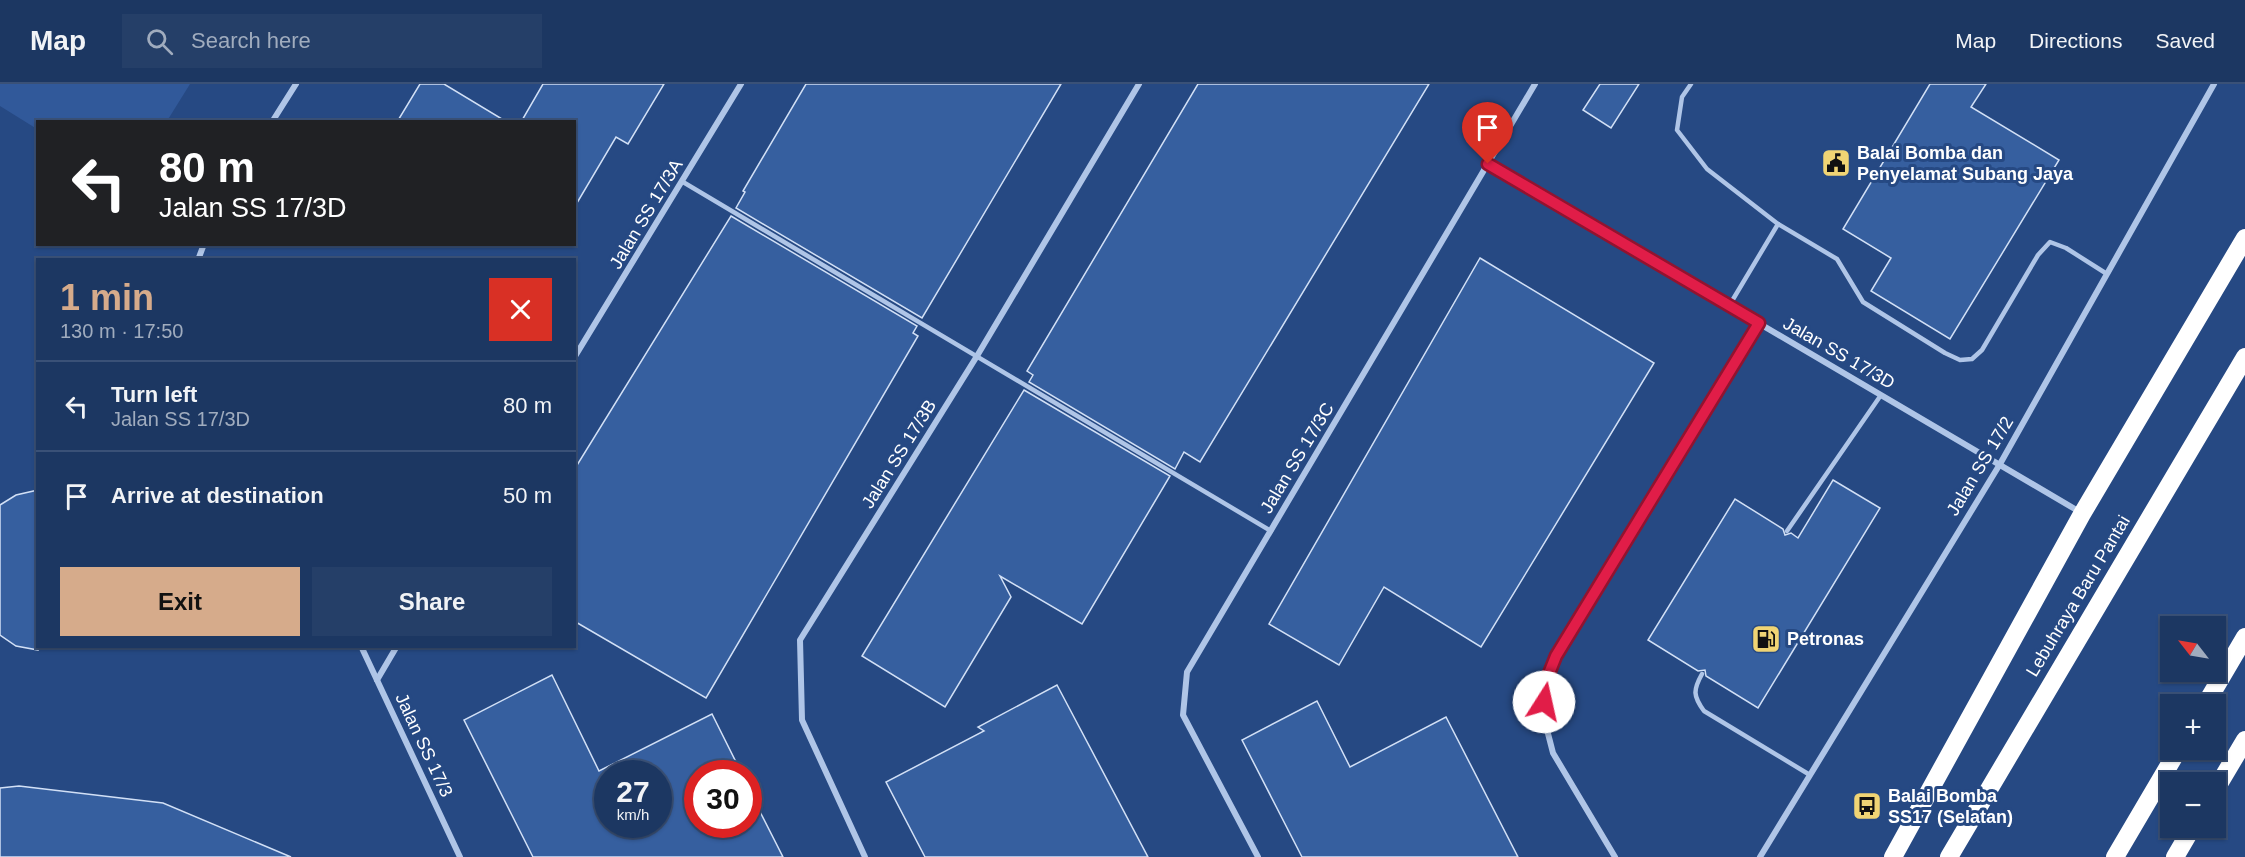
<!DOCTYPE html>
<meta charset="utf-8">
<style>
:root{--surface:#1c3762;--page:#253f68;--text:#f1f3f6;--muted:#a0acbe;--line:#3a5177;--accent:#d6ab8b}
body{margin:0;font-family:Arial,sans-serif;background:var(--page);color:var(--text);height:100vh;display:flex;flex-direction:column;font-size:22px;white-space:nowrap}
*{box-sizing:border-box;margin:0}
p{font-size:20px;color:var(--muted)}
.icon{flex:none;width:33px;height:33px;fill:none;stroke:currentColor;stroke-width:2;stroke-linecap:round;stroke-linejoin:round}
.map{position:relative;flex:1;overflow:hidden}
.sheet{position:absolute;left:36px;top:174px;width:540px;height:390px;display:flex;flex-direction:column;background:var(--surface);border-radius:0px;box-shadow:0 2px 4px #0004,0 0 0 2px var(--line)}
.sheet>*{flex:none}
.hud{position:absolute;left:36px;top:36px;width:540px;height:126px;border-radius:0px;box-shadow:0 2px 4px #0004,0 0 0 2px var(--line);background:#202124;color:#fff;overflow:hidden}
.needle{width:39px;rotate:301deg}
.fabs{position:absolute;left:2160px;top:532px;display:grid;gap:12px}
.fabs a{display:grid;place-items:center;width:66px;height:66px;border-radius:0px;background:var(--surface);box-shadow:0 2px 4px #0004,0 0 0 2px var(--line);font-size:30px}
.speed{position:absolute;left:594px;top:676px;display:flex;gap:12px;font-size:30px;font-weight:700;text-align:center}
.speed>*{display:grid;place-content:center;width:78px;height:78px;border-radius:50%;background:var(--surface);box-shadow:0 2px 4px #0004,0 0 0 2px var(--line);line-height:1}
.speed small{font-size:15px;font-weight:400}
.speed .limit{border:9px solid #d22;background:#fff;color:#111}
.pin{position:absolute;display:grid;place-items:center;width:51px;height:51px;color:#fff;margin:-62px -26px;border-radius:50% 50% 50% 0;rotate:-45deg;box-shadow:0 0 6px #0007}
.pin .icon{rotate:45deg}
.me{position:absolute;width:66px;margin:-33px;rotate:10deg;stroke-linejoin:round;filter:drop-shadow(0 0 4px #0008)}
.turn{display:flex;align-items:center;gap:21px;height:126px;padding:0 24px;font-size:27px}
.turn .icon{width:78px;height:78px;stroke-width:2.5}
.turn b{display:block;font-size:42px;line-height:51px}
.round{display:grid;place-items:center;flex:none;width:63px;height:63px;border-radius:0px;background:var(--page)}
.headline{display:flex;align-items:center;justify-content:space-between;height:102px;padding:0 24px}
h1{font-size:36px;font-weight:600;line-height:45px;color:var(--accent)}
.cta{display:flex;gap:12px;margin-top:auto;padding:12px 24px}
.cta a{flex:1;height:69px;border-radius:0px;background:var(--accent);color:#111;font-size:24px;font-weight:600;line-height:69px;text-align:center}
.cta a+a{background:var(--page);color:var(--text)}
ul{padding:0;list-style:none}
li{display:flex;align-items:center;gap:18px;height:90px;padding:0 24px;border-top:2px solid var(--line)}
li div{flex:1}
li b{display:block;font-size:22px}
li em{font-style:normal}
header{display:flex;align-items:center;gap:36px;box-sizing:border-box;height:84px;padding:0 30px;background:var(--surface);border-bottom:2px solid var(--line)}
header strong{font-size:28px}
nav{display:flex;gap:33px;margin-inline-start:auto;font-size:21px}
.search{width:420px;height:54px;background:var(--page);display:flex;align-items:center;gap:15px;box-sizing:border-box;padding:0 21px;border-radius:0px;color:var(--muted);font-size:22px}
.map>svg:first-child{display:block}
</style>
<header>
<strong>Map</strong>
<div class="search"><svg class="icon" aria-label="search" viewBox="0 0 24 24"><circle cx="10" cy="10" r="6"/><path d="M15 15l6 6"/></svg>Search here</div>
<nav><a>Map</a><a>Directions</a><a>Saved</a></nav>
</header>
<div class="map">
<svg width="2245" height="773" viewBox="0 0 2245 773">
<rect width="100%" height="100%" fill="#264983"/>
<path fill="#31599a" d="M0,0H190L167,37L38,38L37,45L0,22Z"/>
<g fill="#365f9f" stroke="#d2e0f6" stroke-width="1.5" fill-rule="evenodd">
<path d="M420,0H444L507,38H397Z"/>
<path d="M543,0H664L628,60L616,53L574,124V38H521Z"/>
<path d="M806,0H1061L922,234L736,124L745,108L743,107Z"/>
<path d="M1198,0H1429L1200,378L1184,368L1175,385L1029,298L1033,291L1027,287Z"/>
<path d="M1600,0H1639L1611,44L1583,26Z"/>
<path d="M1930,0H1986L1971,23L2059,76L1950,255L1871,207L1891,174L1843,145Z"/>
<path d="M731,132L917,242L913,249L918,252L706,614L574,537V386Z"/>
<path d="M1480,174L1654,279L1481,563L1384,503L1339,581L1269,540Z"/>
<path d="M1024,306L1170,392L1082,540L1000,492L1011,513L945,623L862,572Z"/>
<path d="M1833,396L1880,424L1758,624L1706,592L1705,586L1698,587L1648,556L1735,415L1783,445L1785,451L1791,449L1798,454Z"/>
<path d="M38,406V566L16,562L0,551V421L16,411Z"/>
<path d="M552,591L599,687L712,630L742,690H698V741H748V704L783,773H533L464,636ZM608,690H658V741H608Z"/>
<path d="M1057,601L1148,773H925L886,698L984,647L978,643Z"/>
<path d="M1317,617L1350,683L1446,633L1518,773H1302L1242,656Z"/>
<path d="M19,702L163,719L291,773H0V704Z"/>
</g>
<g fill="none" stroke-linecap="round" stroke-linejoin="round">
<g stroke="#afc5e7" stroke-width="4.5">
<path d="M1691,0L1682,13L1677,46L1707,85L1778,140L1837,175L1863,218L1945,269L1960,276L1972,275L1982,266L2038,171L2050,158L2066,164L2107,190"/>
<path d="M683,98L1271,447"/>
<path d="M1729,222L1778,140"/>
<path d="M1787,447L1881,311"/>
<path d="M1702,590C1693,606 1693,612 1704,627L1810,691"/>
</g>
<g stroke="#afc5e7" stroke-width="6">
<path d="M272,38L296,0"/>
<path d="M1488,80L2080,428"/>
<path d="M198,176L204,160"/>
<path d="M574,274L741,0"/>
<path d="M361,562L460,773"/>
<path d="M377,596L397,562"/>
<path d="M865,773L802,636L800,556L977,272L1139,0"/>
<path d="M1258,773L1183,631L1187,588L1535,0"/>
<path d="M1615,773L1553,669L1544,634V602L1556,571L1759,239"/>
<path d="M1760,773L2000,380L2214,0"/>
</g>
<g stroke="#fff" stroke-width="18">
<path d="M2205,621L2245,553"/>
<path d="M2216,705L2245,656"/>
<path d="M1893,773L2082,430L2245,154"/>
<path d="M1949,773L2245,273"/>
<path d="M2115,773L2178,666"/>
<path d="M2175,773L2192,744"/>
</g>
</g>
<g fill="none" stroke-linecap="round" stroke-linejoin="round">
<g stroke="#92132f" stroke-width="15">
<path id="route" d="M1488,80L1759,239L1556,572L1544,602V618"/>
</g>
<use href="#route" stroke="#e11d48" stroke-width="10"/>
</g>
<defs>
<g id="civic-square" transform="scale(1.5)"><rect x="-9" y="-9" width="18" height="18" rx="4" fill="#f0d474" stroke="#264983"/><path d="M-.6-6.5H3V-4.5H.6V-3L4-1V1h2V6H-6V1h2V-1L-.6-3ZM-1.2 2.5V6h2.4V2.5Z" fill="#111"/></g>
<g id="fuel-square" transform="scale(1.5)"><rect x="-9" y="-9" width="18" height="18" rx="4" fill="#f0d474" stroke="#264983"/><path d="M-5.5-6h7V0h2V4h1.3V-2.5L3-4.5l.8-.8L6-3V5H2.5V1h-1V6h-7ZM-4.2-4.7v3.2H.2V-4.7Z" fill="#111"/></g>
<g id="bus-square" transform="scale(1.5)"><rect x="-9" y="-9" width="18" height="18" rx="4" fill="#f0d474" stroke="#264983"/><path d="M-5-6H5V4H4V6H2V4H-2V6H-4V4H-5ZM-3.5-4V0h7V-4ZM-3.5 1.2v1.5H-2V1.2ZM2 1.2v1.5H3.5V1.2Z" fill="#111"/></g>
</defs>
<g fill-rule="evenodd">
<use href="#civic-square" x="1836" y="79"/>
<use href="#fuel-square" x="1766" y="555"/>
<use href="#bus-square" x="1867" y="722"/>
</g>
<g text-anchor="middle" stroke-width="6" stroke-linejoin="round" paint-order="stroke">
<g font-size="18" font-weight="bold" fill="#fff" stroke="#264983" text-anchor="start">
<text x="1857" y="75">Balai Bomba dan<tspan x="1857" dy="21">Penyelamat Subang Jaya</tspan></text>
<text x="1787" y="561">Petronas</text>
<text x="1888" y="718">Balai Bomba<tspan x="1888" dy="21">SS17 (Selatan)</tspan></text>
</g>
<g font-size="18" fill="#fff" stroke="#264983">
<text transform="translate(646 130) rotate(-59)" y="6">Jalan SS 17/3A</text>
<text transform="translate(1839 269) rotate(30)" y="6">Jalan SS 17/3D</text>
<text transform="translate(899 370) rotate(-58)" y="6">Jalan SS 17/3B</text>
<text transform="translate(1297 374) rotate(-59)" y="6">Jalan SS 17/3C</text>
<text transform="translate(1980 382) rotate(-59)" y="6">Jalan SS 17/2</text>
<text transform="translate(2078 512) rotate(-59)" y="6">Lebuhraya Baru Pantai</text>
<text transform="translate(424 661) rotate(65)" y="6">Jalan SS 17/3</text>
</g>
</g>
</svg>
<div class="fabs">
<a><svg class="needle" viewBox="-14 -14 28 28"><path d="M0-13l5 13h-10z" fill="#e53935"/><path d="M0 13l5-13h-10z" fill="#a0acbe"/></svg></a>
<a>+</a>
<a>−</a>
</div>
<div class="speed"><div>27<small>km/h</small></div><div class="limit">30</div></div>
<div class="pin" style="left:1488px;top:80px;background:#d93025"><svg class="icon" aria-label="arrive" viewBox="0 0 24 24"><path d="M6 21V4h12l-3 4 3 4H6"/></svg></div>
<svg class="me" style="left:1544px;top:618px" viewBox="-20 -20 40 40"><circle r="19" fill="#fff"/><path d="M0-13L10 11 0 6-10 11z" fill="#e11d48"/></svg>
<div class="hud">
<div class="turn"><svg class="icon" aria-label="left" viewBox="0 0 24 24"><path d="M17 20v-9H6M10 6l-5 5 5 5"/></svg><div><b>80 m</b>Jalan SS 17/3D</div></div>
</div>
<section class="sheet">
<div class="headline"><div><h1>1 min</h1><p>130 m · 17:50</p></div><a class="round" style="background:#d93025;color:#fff"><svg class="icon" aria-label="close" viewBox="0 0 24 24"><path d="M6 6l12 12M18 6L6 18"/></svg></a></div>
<ul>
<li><svg class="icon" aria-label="left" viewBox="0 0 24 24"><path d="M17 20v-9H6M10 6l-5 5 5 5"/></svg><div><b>Turn left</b><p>Jalan SS 17/3D</p></div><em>80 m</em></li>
<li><svg class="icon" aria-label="arrive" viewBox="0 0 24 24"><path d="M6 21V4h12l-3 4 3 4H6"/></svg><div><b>Arrive at destination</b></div><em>50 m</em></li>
</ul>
<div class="cta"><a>Exit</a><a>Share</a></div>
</section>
</div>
